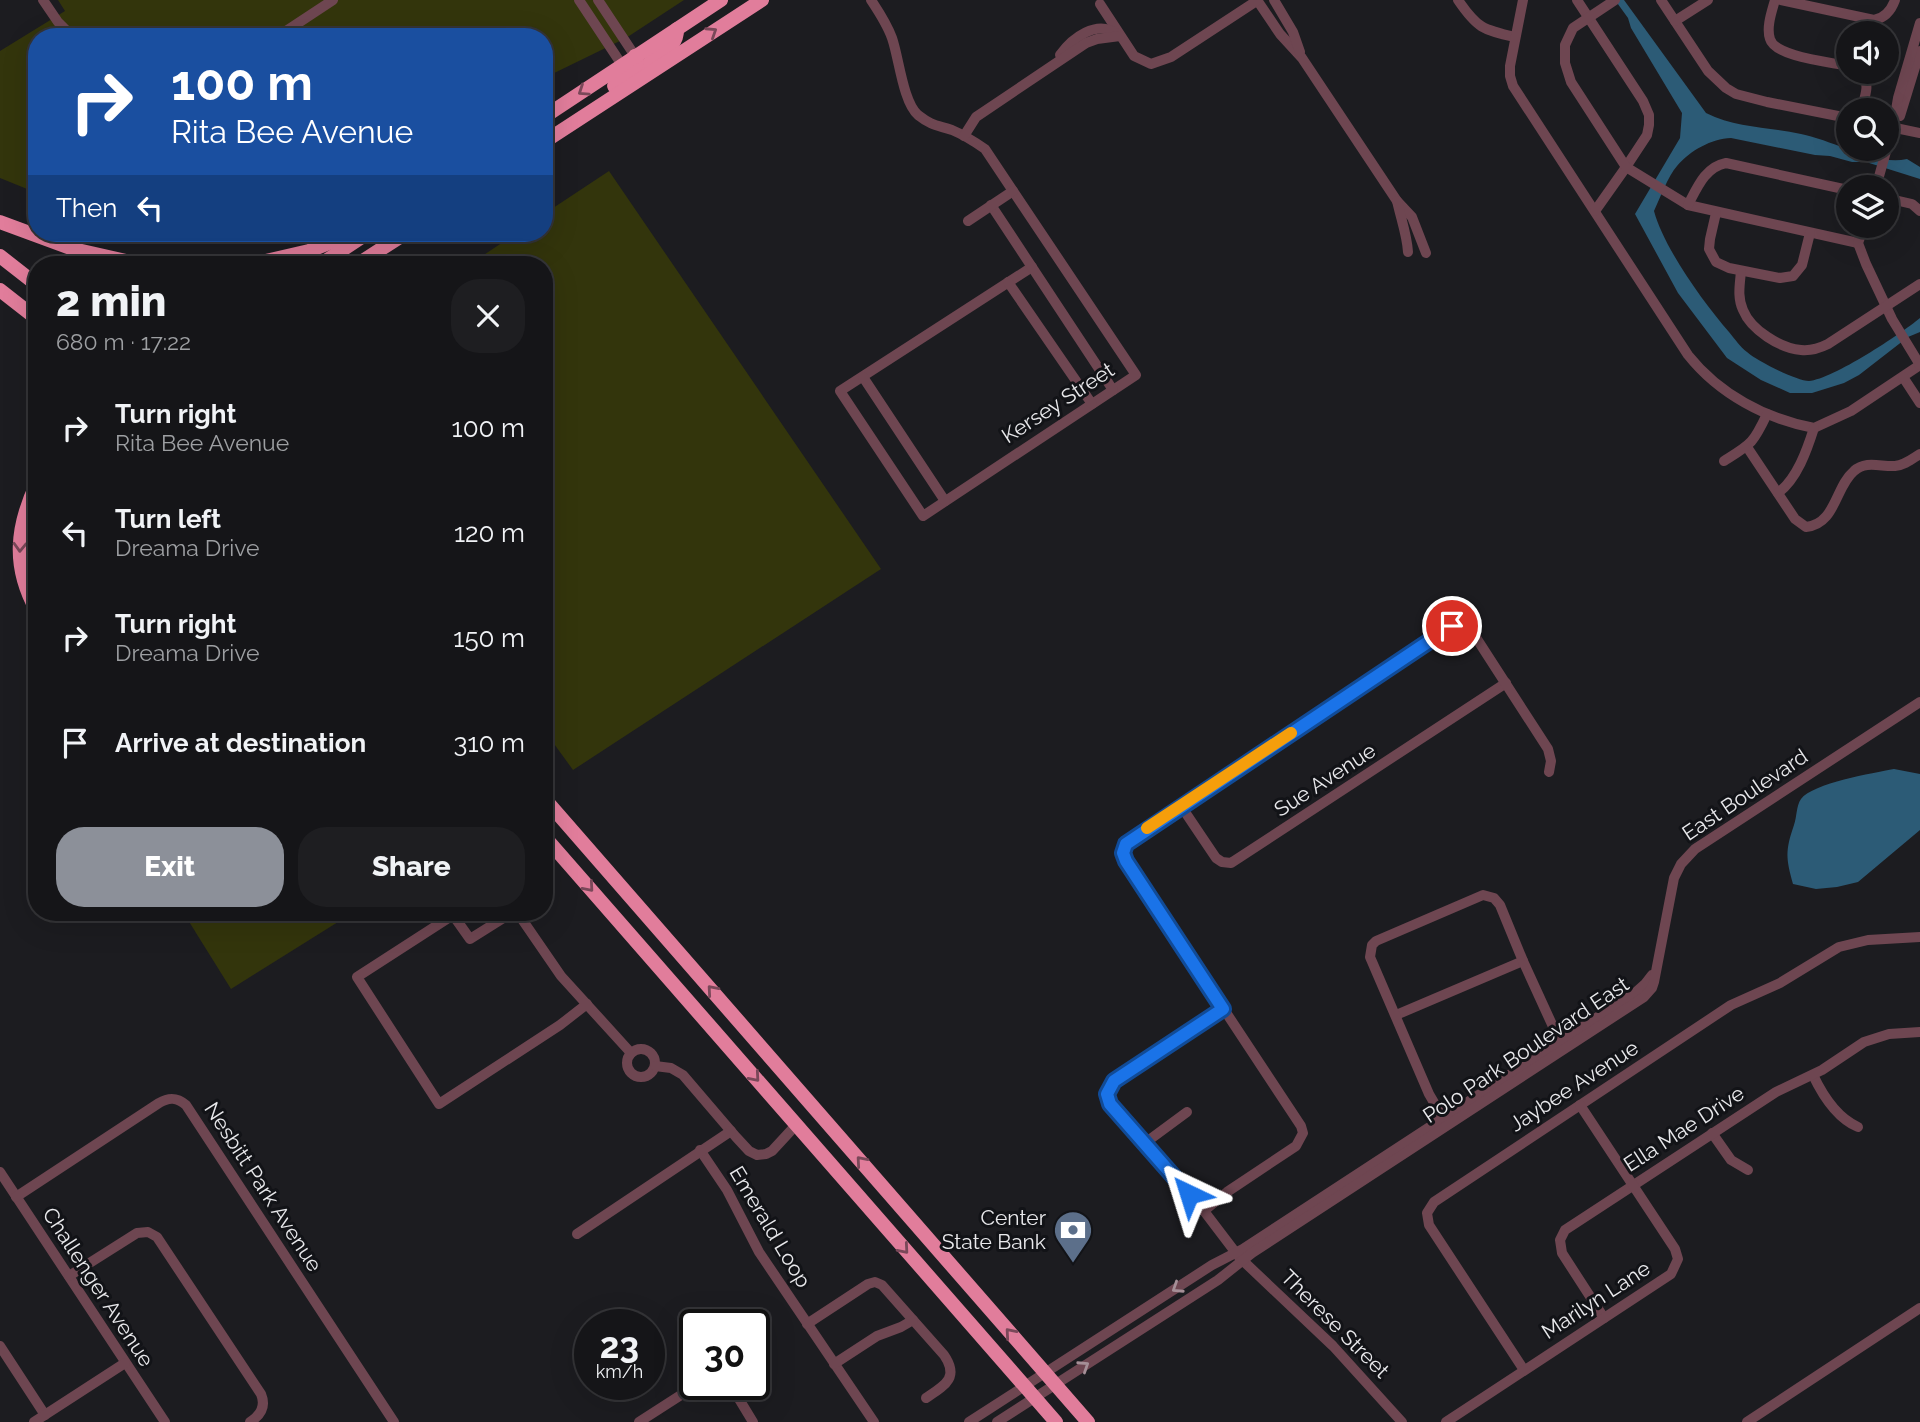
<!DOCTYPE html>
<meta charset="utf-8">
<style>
:root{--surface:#151518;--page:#1e1e21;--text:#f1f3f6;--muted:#9d9fa2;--line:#343437;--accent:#8c9099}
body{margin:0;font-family:Raleway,sans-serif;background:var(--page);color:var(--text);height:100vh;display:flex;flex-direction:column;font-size:26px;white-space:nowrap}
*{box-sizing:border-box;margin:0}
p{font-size:23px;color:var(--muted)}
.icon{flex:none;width:38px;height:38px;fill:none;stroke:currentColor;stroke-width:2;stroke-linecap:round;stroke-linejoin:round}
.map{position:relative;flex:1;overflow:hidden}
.details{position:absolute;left:28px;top:256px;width:525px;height:665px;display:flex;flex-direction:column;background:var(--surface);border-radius:28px;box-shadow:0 7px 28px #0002,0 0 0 2px var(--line)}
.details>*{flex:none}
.banner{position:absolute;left:28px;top:28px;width:525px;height:214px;border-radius:28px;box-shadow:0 7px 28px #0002,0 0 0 2px var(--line);background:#1a4fa0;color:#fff;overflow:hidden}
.fabs{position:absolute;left:1836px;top:21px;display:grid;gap:14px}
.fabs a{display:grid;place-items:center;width:63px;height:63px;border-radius:50%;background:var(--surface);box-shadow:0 7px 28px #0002,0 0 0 2px var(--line);font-size:35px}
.speed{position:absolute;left:574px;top:1309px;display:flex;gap:14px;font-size:35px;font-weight:700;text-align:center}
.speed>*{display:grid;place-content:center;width:91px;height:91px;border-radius:50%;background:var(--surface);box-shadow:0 7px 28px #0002,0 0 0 2px var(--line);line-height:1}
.speed small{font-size:18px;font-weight:400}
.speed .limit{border:4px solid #111;border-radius:10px;background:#fff;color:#111}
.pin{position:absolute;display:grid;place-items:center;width:60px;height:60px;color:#fff;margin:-30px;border:4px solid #fff;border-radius:50%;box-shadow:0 2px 7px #0007}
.me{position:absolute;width:77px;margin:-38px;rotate:319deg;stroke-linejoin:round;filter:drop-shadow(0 0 5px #0008)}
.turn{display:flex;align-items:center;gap:24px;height:147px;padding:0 28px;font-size:32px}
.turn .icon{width:91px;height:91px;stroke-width:2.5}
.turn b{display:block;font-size:49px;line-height:60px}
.then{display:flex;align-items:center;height:66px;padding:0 28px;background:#0003;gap:14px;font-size:26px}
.round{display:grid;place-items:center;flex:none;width:74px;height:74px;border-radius:28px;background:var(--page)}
.overview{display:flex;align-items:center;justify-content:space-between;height:119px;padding:0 28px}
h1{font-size:42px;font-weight:800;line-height:52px}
.button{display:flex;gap:14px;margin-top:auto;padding:14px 28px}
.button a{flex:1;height:80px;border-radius:28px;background:var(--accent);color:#fff;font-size:28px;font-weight:800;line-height:80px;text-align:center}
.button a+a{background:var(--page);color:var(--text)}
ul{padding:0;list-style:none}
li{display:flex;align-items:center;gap:21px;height:105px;padding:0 28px}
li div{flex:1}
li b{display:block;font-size:26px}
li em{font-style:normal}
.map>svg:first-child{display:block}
</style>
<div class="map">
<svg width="1920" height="1422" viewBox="0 0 1920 1422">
<rect width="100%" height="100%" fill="#1c1c20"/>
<g fill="#33350c">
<path d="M58,0H684L626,38L544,78V37H37V193L0,178V51L65,11Z"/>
<path d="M609,171L881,569L573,770L544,730V264H470L517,233H544V214Z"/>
<path d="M183,912H354L231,989Z"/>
</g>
<g fill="#2c5b76">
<path d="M1615,0H1624L1706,113C1736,128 1769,127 1801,134C1833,140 1874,166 1907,159L1920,167V179L1866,162H1852L1830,156L1815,155L1731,138C1711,139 1691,150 1677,166C1668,176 1660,198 1654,211C1664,248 1703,302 1729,332C1735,339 1740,347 1747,352C1757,361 1797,381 1809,381C1833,379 1901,334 1920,318V332L1908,337L1859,375L1844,383L1812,393H1790L1761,380L1727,358L1678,293L1635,214L1680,138L1682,113L1631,28L1628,18Z"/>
<path d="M1894,769L1920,774V830L1858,882L1837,887L1816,889L1793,884C1786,858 1785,851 1794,825C1797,817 1796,806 1801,799C1813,783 1873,773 1894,769Z"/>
</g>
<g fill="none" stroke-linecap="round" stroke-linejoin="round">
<g stroke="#6e4651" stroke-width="10">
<path d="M43,0L58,22L73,37"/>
<path d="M579,0L622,65"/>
<path d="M598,0L635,56"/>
<path d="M871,0C879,12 887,24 892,38C899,58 903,102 918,115C932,126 937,125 952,130C964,135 975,142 985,149L1136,375L923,516L840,391L1032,267"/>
<path d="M1257,0L1280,34L1302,58L1397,201L1412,217L1426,253"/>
<path d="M1274,0L1293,32L1300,52"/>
<path d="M1458,0C1477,28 1483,30 1515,37"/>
<path d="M1523,0L1510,66V76L1513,86L1688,355C1719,394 1766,419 1814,428L1851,411L1920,365"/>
<path d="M1577,0L1643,101L1649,115V125L1647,135L1624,170L1595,211"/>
<path d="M1615,0L1573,28L1565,45V63L1571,82L1626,167L1688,205L1858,243"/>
<path d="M1661,0L1708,71L1726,88L1736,94L1767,102L1848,118"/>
<path d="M1775,0C1772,11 1766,27 1770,39C1775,57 1831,62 1848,66"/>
<path d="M1781,0L1874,20C1885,18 1891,11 1895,0"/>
<path d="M1100,4L1134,56L1151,64L1171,57L1258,0"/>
<path d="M1675,21L1708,0"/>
<path d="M277,37L333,0"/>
<path d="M1060,55C1072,38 1097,19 1117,34"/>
<path d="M1861,72C1871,84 1865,96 1861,110"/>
<path d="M1900,116L1920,51"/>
<path d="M1886,126L1920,133"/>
<path d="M964,136L976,117L1086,43L1097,39L1120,36"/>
<path d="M1876,187L1893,127L1898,98L1920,23"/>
<path d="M1886,198L1912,204L1920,211"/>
<path d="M1397,201C1401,219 1407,235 1408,252"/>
<path d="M991,205L1113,390"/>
<path d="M1688,205C1697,188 1705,167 1726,163L1848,190"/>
<path d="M1716,213L1710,239L1709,249L1716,262L1729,268L1780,278L1793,276L1802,265L1810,233"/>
<path d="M968,221L1013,191"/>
<path d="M1864,226L1858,243L1866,264L1892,319L1920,365"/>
<path d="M1741,271C1740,284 1737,297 1743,310C1751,330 1780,348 1801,350C1811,351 1820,348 1828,344L1920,284"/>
<path d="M1008,282L1092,404"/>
<path d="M863,377L945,501"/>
<path d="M1903,377L1920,403"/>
<path d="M1747,447L1795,519L1806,527C1836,524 1835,487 1854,471C1866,460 1881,467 1895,466C1905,465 1912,459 1920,454"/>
<path d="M1724,461C1751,444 1753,444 1767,414"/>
<path d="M1778,493C1797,479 1807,450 1814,428"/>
<path d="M1181,806L1216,858L1222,862L1231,863L1506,683"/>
<path d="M513,912L470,939L453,915L357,977L439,1104L560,1025L587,1004"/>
<path d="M517,912L561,976L631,1053"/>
<path d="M1223,1008L1113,1081L1107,1094L1110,1104L1204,1211L1239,1257L1333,1346L1402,1422"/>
<path d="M1396,1015L1523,961"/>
<circle cx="641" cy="1063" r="14"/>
<path d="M655,1066L671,1068L683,1075L736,1137L749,1151L757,1155L766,1154L772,1151L796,1125"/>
<path d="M1813,1075C1822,1094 1837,1118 1858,1127"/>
<path d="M1446,1123L1429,1094L1370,957L1372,945L1376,941L1483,895L1494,898L1500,905L1523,961L1555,1031L1563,1045"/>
<path d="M1712,1133L1731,1160L1748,1170"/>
<path d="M1145,1143L1187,1112"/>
<path d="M700,1150L727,1190L759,1252L874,1422"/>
<path d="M0,1172L165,1422"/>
<path d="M16,1197L159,1103C169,1097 177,1097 186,1105L394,1422"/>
<path d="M1204,1211L1227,1192L1296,1146L1303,1133L1301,1126L1126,861L1123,853L1126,843L1452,626L1466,627L1475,636L1548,749L1551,761L1549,772"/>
<path d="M577,1234L731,1131"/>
<path d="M69,1276L137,1233L148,1232L157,1237L261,1394C266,1406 261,1415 250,1422"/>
<path d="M1604,1318L1562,1253L1560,1240L1565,1230L1776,1092L1822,1070L1864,1042L1889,1034L1920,1032"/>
<path d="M807,1324L868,1284L875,1282L882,1285L944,1355C960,1378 944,1386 926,1398"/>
<path d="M0,1346L45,1415"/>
<path d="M834,1364L877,1336L901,1327L913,1320"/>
<path d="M1524,1370L1429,1225L1427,1213L1434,1202L1731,1005L1780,983L1839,947L1868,940L1920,937"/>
<path d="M726,1384L736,1394L753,1422"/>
<path d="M34,1422L125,1363"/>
<path d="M639,1422L698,1384"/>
<path d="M969,1422L1212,1265L1243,1249L1636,992L1645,984L1652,975"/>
<path d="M997,1422L1218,1280L1252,1253L1644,997L1652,988L1654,982L1674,878L1681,864L1695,849L1920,702"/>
<path d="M1446,1422L1671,1274L1678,1259L1675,1249L1580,1105"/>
<path d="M1747,1422L1920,1308"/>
</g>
<g stroke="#e17d9b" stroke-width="14">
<path d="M642,71C652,55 678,51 677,29"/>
<path d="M614,86C624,79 633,74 637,62L635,56"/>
<path d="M544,117L721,0"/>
<path d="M544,142L762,0"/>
<path d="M0,222L73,249L139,264"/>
<path d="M0,256L37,285"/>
<path d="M253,264L309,251L354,233"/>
<path d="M321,264L368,233"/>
<path d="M358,264L406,233"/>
<path d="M0,290L37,319"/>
<path d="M37,483C16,527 12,567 37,611"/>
<path d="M544,798L1088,1422"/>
<path d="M544,836L1056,1422"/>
</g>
</g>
<defs><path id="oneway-chevron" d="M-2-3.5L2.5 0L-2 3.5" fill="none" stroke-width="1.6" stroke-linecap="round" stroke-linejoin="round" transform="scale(1.75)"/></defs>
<g stroke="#7a4859">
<use href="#oneway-chevron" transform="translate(712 32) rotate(-33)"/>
<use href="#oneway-chevron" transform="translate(583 91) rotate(146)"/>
<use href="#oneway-chevron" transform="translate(20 547) rotate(92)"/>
<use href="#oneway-chevron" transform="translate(589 887) rotate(49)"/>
<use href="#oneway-chevron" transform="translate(712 990) rotate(-131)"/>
<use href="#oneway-chevron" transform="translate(755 1077) rotate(49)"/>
<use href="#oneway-chevron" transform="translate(861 1161) rotate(-131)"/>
<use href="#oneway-chevron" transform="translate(904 1249) rotate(49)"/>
<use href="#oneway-chevron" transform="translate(1010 1333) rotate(-131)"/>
</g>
<g stroke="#a58f97">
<use href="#oneway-chevron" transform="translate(1177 1288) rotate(147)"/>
<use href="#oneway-chevron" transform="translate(1084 1366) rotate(-33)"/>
</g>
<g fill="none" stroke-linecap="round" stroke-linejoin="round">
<g stroke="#114b97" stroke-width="18">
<path id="route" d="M1189,1194L1110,1104L1107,1094L1114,1081L1223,1009L1126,861L1123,853L1126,844L1452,626"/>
</g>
<use href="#route" stroke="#1a73e8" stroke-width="12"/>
<path stroke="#f59e0b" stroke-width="12" d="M1147,828L1291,733"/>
</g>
<defs>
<g id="bank-pin" transform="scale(2.0125)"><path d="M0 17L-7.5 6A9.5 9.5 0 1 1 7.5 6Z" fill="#5c6f8a" stroke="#121317"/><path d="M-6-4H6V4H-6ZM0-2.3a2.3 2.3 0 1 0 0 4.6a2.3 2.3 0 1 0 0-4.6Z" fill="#fff"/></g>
</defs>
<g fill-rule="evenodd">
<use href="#bank-pin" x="1073" y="1230"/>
</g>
<g text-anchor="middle" stroke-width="6" stroke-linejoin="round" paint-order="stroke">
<g font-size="21" fill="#e9e9ec" stroke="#121317">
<text transform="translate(1058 403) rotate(-33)" y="7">Kersey Street</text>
<text transform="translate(1325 780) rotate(-33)" y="7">Sue Avenue</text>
<text transform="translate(1745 795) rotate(-34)" y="7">East Boulevard</text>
<text transform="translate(1526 1050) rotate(-34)" y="7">Polo Park Boulevard East</text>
<text transform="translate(1574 1086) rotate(-33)" y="7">Jaybee Avenue</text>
<text transform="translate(1684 1129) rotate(-33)" y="7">Ella Mae Drive</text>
<text transform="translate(263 1187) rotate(57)" y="7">Nesbitt Park Avenue</text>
<text transform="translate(770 1227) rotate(59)" y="7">Emerald Loop</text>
<text transform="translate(98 1287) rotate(57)" y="7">Challenger Avenue</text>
<text transform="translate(1596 1300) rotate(-33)" y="7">Marilyn Lane</text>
<text transform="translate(1335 1324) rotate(45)" y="7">Therese Street</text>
</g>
<g font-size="21" fill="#e9e9ec" stroke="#121317" text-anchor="end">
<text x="1046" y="1225">Center<tspan x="1046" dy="24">State Bank</tspan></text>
</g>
</g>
</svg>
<div class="fabs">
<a><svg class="icon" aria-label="sound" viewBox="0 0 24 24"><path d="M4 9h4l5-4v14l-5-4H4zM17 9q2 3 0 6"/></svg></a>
<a><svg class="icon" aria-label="search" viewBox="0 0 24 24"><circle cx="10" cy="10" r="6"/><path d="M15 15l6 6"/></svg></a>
<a><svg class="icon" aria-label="layers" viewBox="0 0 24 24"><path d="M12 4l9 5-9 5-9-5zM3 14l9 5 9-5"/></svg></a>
</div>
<div class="speed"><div>23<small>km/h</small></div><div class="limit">30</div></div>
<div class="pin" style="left:1452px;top:626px;background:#d93025"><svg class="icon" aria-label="arrive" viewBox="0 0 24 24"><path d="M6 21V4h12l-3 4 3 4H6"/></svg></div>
<svg class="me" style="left:1189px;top:1194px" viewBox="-20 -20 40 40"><path d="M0-17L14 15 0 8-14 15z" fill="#1a73e8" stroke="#fff" stroke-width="4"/></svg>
<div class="banner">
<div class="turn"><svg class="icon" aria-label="right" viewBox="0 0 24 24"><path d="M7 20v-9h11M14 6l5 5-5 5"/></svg><div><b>100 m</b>Rita Bee Avenue</div></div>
<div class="then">Then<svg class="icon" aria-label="left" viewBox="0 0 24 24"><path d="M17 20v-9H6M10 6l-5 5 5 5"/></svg></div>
</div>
<section class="details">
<div class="overview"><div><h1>2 min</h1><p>680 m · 17:22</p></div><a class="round"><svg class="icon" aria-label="close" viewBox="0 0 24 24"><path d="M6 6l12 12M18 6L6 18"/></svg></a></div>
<ul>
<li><svg class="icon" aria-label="right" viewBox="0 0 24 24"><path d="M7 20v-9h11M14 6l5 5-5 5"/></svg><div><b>Turn right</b><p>Rita Bee Avenue</p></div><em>100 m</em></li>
<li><svg class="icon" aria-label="left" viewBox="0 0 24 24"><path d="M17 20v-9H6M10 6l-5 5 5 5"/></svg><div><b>Turn left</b><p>Dreama Drive</p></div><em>120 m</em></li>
<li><svg class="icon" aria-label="right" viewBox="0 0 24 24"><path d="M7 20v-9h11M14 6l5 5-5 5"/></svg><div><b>Turn right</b><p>Dreama Drive</p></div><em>150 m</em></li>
<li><svg class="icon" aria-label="arrive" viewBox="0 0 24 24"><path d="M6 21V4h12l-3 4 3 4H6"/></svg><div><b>Arrive at destination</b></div><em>310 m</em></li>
</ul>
<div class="button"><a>Exit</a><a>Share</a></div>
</section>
</div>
